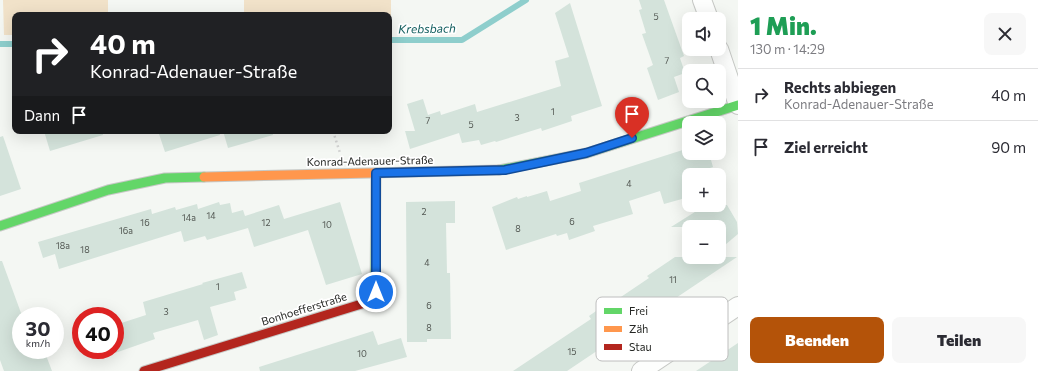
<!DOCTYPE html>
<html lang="de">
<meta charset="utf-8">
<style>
:root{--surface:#fff;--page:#f7f7f7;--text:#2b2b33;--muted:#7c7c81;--line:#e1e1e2;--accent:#b45309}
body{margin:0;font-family:Commissioner,sans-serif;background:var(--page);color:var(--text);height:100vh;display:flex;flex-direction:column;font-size:15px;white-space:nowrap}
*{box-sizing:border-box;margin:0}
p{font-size:13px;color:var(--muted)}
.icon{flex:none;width:22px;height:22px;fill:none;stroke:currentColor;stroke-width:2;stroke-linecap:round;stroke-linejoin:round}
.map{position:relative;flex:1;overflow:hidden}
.details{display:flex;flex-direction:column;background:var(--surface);width:300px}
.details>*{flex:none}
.banner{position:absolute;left:12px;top:12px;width:380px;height:122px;border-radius:8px;box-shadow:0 4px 16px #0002;background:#202124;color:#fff;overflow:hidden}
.controls{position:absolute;left:682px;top:12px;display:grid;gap:8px}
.controls a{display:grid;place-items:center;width:44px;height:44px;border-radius:8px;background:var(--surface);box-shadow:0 4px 16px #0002;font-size:20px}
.speed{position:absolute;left:12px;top:307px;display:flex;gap:8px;font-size:20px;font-weight:700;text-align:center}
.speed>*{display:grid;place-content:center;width:52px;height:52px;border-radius:50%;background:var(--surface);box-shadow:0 4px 16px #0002;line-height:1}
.speed small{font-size:10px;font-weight:400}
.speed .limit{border:6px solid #d22;background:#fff;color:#111}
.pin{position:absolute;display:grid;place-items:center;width:34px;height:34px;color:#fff;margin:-41px -17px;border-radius:50% 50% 50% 0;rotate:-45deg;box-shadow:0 0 4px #0007}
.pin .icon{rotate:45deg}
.me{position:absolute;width:44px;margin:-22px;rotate:0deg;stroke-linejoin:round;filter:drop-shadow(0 0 3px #0008)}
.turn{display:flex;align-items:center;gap:14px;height:84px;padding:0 12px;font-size:18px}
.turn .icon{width:52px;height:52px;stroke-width:2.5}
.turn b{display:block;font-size:28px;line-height:34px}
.then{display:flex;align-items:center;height:38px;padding:0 12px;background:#0003;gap:8px;font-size:15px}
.round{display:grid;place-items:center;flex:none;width:42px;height:42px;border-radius:8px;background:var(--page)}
.summary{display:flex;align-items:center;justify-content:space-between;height:68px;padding:0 12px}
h1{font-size:24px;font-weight:800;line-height:30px;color:#1e9e55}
.cta{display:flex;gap:8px;margin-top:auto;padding:8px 12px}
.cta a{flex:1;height:46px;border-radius:8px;background:var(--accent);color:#fff;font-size:16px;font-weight:800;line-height:46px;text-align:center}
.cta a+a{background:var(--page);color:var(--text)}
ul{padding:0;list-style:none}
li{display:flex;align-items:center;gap:12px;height:52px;padding:0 12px;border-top:1px solid var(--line)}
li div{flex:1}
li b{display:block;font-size:15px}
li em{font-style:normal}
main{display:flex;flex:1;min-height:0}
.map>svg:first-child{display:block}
</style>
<main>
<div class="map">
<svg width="738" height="371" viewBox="0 0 738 371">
<rect width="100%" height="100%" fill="#f4f7f3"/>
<g fill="#f1e2c9">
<path d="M3,0H108V15H15V35H4Z"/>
<path d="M244,0H391V37H389V15H244Z"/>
</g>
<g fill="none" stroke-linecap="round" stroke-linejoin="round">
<g stroke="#8ececc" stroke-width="6">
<path d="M389,40H462L526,0"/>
<path d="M0,44H15"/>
</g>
</g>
<g fill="#d4e3db">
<path d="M639,0H664L684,56L680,58L685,73L674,77L679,92L658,100L647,68L653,65L642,34L646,33L639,10L642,9Z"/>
<path d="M570,3L602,106L571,116L572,121L542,131L541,128L496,142L495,141L481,145L479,140L462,143L459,133L410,149L405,131H415L407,104L423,99L428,115L440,111L441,115L475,104L477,112L561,86L555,61L569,57L555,13Z"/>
<path d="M44,131H102L103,135L50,151Z"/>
<path d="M158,131H219L220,135L165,152Z"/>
<path d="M223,131H272L273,135L228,148Z"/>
<path d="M3,136L21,189L0,196V137Z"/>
<path d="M689,148V153H709L713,167L701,171L704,175H689V197L664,204L660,191L629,201L633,214L593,226L595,231L569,240L567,233L557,236L556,234L506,250L492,207L517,197L518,199L527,196V197L547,191L550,201L581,191L579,183Z"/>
<path d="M455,201V223H446L447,273H450L451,339H427V342H407L406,202Z"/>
<path d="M219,202L220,205L230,203L232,213L243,210L245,216L279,205L284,219L340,202L362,274L326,285L308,230L254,247L248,228L207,240L205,236L184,242L181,231L59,269L55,254L43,258L38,242L151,209L152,214L175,207L176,210L197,204L198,209Z"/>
<path d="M706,205H727L737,222L738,234L719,250V227H671Z"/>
<path d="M675,257H737L567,371H513L591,319L589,316L599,309L598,307L609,300L612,303L649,278L647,276Z"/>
<path d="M0,261H2L21,313V350H44L52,371H4L0,360Z"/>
<path d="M242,272L247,288L234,292L236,300L210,307L218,335L204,340L198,320L153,333L155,339L115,353V325L146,315L143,302L203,284L202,283Z"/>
<path d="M373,331L378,345L401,338L407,357L355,371H260L259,367Z"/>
<path d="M738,343V371H696Z"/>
</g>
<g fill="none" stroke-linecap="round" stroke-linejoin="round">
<g stroke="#c6c8c5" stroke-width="20">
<g id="street">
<path d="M702,0L709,19"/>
<path d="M719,49L738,105"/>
<path d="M641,371L738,306"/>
</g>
</g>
<g stroke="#c6c8c5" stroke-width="11">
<g id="fast">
<path d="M499,170L587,153L738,105"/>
<path d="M0,226L108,190L165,178L204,177"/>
<path d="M375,293L376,173"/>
</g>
</g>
<g stroke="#c6c8c5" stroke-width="11">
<path id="slow" d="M204,177L499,170"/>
</g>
<g stroke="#c6c8c5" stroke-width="11">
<path id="jam" d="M144,371L368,302L375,293"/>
</g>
<path stroke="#d3d4d3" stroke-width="2.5" stroke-dasharray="2 3" stroke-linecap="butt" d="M333,131L340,153"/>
<use href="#street" stroke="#fdfefd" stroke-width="18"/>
<use href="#fast" stroke="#63d668" stroke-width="9"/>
<use href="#slow" stroke="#ff974d" stroke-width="9"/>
<use href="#jam" stroke="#b3261e" stroke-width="9"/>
</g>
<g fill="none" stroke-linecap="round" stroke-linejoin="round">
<g stroke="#114b97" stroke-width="10">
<path id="route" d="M376,292V173L505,170L586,153L632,138"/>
</g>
<use href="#route" stroke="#1a73e8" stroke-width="7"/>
</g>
<g text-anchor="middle" stroke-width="3.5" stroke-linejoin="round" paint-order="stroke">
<g font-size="9" fill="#525752">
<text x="656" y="20">5</text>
<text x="667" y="64">7</text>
<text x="553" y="115">1</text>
<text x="517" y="121">3</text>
<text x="428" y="124">7</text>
<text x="471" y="128">5</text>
<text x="629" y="187">4</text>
<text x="424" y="215">2</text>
<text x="211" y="219">14</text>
<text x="189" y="221">14a</text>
<text x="572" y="225">6</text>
<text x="145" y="226">16</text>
<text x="266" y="226">12</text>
<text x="327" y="228">10</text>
<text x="518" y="232">8</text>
<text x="126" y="234">16a</text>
<text x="63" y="249">18a</text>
<text x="85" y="253">18</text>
<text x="427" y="266">4</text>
<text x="673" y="283">11</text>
<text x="218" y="290">1</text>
<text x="429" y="309">6</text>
<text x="166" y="315">3</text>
<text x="429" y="331">8</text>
<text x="572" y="355">15</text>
<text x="362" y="357">10</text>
</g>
<g font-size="11" fill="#262825" stroke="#fff">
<text transform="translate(370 161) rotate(-1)" y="4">Konrad-Adenauer-Straße</text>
<text transform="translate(304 309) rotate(-17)" y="4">Bonhoefferstraße</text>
</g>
<g font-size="12" font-style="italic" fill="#135f5f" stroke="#fff">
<text transform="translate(427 29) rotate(-1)" y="4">Krebsbach</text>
</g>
</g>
<rect x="596" y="297" width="132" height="64" rx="6" fill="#fff" stroke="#bebebe" stroke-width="1"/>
<rect x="604" y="308" width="18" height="6" fill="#63d668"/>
<rect x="604" y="326" width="18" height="6" fill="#ff974d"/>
<rect x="604" y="344" width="18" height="6" fill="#b3261e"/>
<g font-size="11" fill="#262825">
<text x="629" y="315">Frei</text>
<text x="629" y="333">Zäh</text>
<text x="629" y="351">Stau</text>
</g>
</svg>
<div class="controls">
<a><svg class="icon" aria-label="sound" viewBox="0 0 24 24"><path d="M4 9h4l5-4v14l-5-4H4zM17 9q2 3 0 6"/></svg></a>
<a><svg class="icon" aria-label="search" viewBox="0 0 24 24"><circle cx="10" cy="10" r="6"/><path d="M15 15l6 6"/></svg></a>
<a><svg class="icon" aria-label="layers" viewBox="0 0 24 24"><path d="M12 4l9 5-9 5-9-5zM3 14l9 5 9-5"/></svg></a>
<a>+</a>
<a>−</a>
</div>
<div class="speed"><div>30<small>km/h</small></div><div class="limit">40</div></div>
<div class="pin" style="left:632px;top:138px;background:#d93025"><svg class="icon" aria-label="arrive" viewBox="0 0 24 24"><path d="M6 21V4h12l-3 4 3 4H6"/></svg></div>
<svg class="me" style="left:376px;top:292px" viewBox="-20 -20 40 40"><circle r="17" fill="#1a73e8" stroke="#fff" stroke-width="3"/><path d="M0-11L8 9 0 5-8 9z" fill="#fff"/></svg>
<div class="banner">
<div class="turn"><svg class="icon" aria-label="right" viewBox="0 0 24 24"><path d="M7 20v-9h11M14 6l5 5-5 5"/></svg><div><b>40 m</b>Konrad-Adenauer-Straße</div></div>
<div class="then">Dann<svg class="icon" aria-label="arrive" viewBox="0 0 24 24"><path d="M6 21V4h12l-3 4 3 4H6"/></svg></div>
</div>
</div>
<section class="details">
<div class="summary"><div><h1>1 Min.</h1><p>130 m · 14:29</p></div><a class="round"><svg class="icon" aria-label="close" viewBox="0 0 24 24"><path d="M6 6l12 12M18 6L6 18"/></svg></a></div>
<ul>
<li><svg class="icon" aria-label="right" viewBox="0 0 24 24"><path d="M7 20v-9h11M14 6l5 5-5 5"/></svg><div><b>Rechts abbiegen</b><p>Konrad-Adenauer-Straße</p></div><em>40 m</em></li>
<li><svg class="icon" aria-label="arrive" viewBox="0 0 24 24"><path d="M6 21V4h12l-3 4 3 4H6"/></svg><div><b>Ziel erreicht</b></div><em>90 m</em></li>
</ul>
<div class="cta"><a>Beenden</a><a>Teilen</a></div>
</section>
</main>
